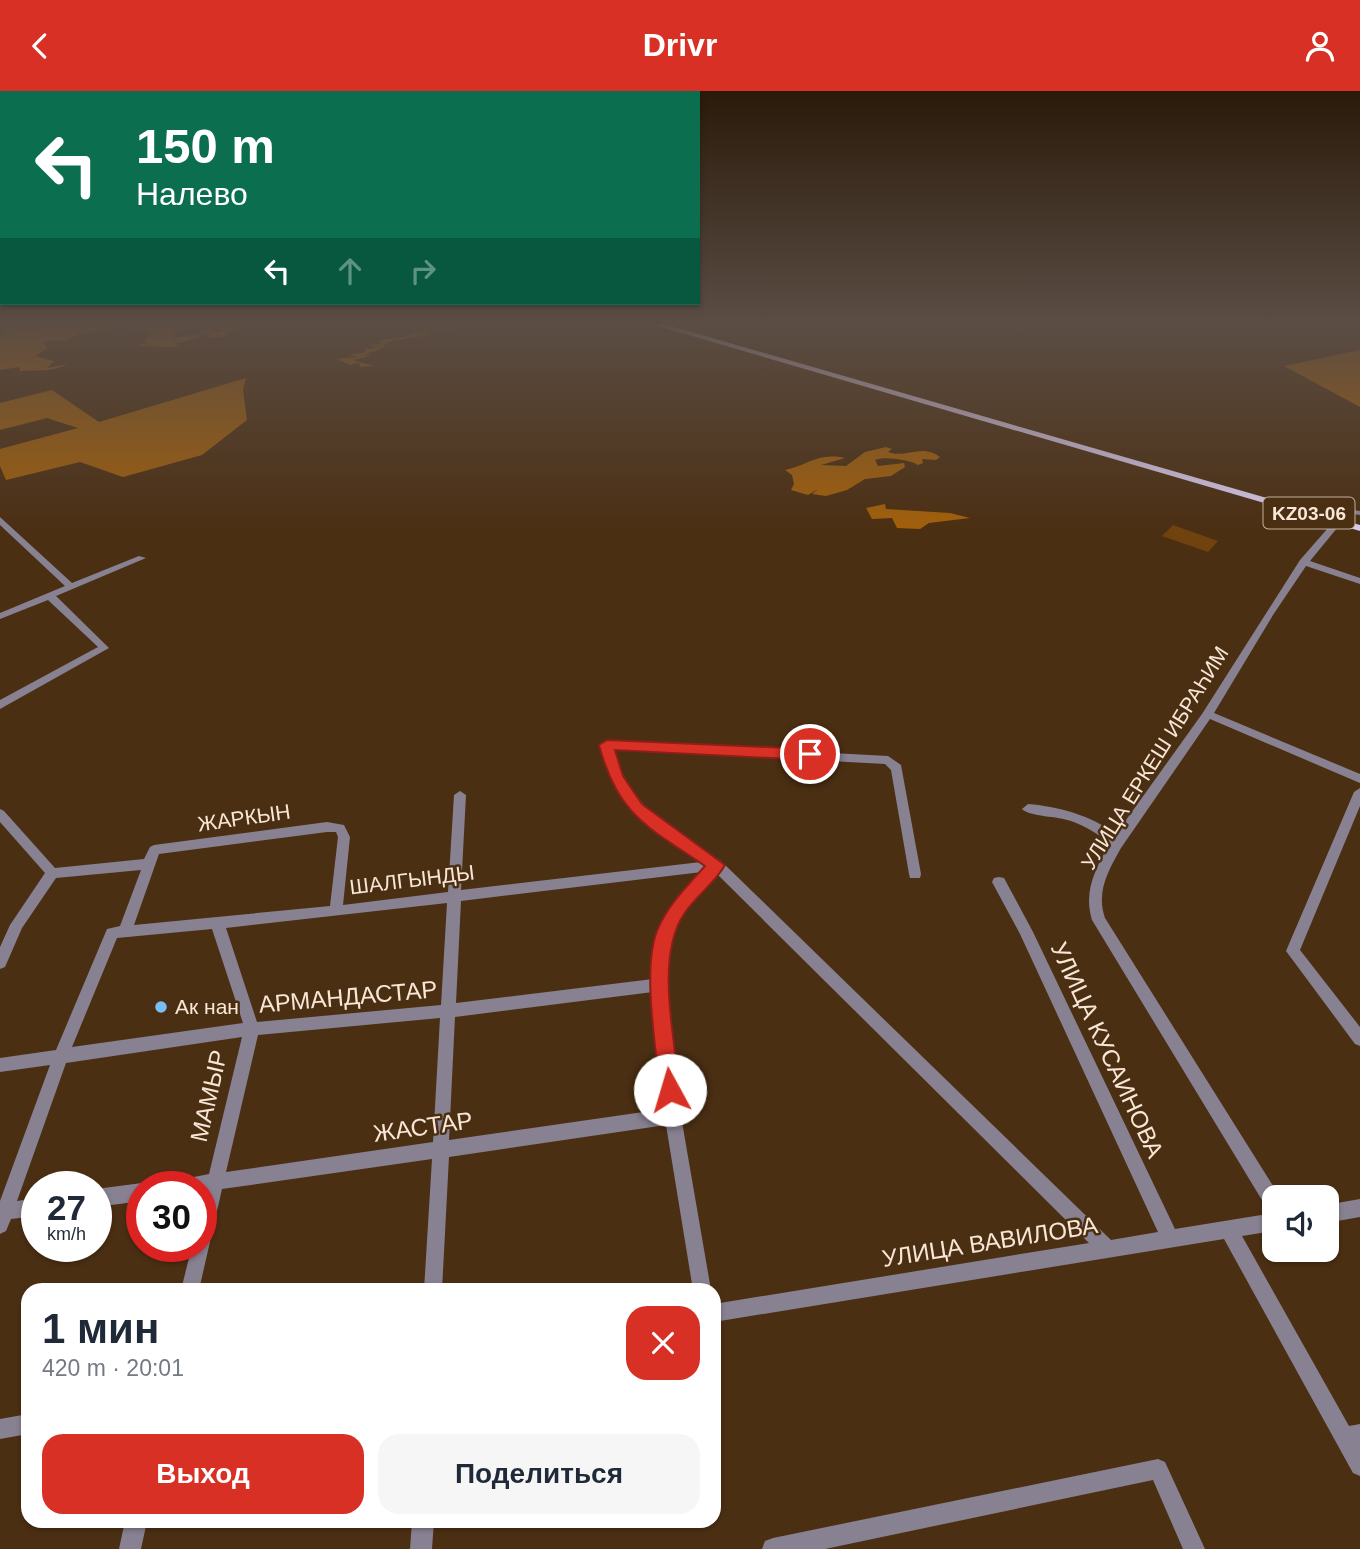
<!DOCTYPE html>
<html lang="ru">
<meta charset="utf-8">
<style>
:root{--surface:#fff;--page:#f6f6f7;--text:#1f2937;--muted:#747a83;--accent:#d93025}
body{margin:0;font-family:Helvetica,sans-serif;background:var(--page);color:var(--text);height:100vh;display:flex;flex-direction:column;font-size:26px;white-space:nowrap}
*{box-sizing:border-box;margin:0}
p{font-size:23px;color:var(--muted)}
.icon{flex:none;width:38px;height:38px;fill:none;stroke:currentColor;stroke-width:2;stroke-linecap:round;stroke-linejoin:round}
.map{position:relative;flex:1;overflow:hidden}
.side{position:absolute;left:21px;top:1192px;width:700px;height:245px;display:flex;flex-direction:column;background:var(--surface);border-radius:21px;box-shadow:0 2px 5px #0004}
.side>*{flex:none}
.banner{position:absolute;left:0px;top:0px;width:700px;height:214px;box-shadow:0 2px 5px #0004;background:#0b6e4f;color:#fff;overflow:hidden}
.fabs{position:absolute;left:1262px;top:1094px;display:grid;gap:14px}
.fabs a{display:grid;place-items:center;width:77px;height:77px;border-radius:14px;background:var(--surface);box-shadow:0 2px 5px #0004;font-size:35px}
.speed{position:absolute;left:21px;top:1080px;display:flex;gap:14px;font-size:35px;font-weight:700;text-align:center}
.speed>*{display:grid;place-content:center;width:91px;height:91px;border-radius:50%;background:var(--surface);box-shadow:0 2px 5px #0004;line-height:1}
.speed small{font-size:18px;font-weight:400}
.speed .limit{border:10px solid #d22;background:#fff;color:#111}
.pin{position:absolute;display:grid;place-items:center;width:60px;height:60px;color:#fff;margin:-30px;border:4px solid #fff;border-radius:50%;box-shadow:0 2px 7px #0007}
.me{position:absolute;width:77px;margin:-38px;rotate:354deg;stroke-linejoin:round;filter:drop-shadow(0 0 5px #0008)}
.turn{display:flex;align-items:center;gap:24px;height:147px;padding:0 21px;font-size:32px}
.turn .icon{width:91px;height:91px;stroke-width:2.5}
.turn b{display:block;font-size:49px;line-height:60px}
.lanes{display:flex;align-items:center;height:66px;padding:0 21px;background:#0003;justify-content:center;gap:35px;direction:ltr}
.lanes .off{opacity:.35}
.round{display:grid;place-items:center;flex:none;width:74px;height:74px;border-radius:21px;background:var(--page)}
.summary{display:flex;align-items:center;justify-content:space-between;height:119px;padding:0 21px}
h1{font-size:42px;font-weight:700;line-height:52px}
.primary-button{display:flex;gap:14px;margin-top:auto;padding:14px 21px}
.primary-button a{flex:1;height:80px;border-radius:21px;background:var(--accent);color:#fff;font-size:28px;font-weight:700;line-height:80px;text-align:center}
.primary-button a+a{background:var(--page);color:var(--text)}
header{display:flex;justify-content:space-between;align-items:center;height:91px;padding:0 21px;background:var(--accent);color:#fff;font-size:32px;font-weight:700}
.map>svg:first-child{display:block}
</style>
<header><svg class="icon" aria-label="back" viewBox="0 0 24 24"><path d="M15 5l-7 7 7 7"/></svg>Drivr<svg class="icon" aria-label="person" viewBox="0 0 24 24"><circle cx="12" cy="8" r="4"/><path d="M4 21q1-7 8-7t8 7"/></svg></header>
<div class="map">
<svg width="1360" height="1458" viewBox="0 0 1360 1458">
<rect width="100%" height="100%" fill="#4b2f13"/>
<path fill="#6f420e" d="M1173,434L1218,450L1208,461L1162,445Z"/>
<g fill="#a15f0b">
<path d="M41,233L13,238L35,239L59,233H136L78,243L67,249L44,250L47,258L35,265L54,270L47,277L68,273C54,281 38,279 20,280L19,276L0,279V244L9,242L1,241L3,238L0,236Z"/>
<path d="M162,233L165,236L257,233L228,241L225,246L209,247V243L197,241L212,238V241H222L218,235H180L172,239L182,240L173,243L174,247L194,243L203,245L175,253L180,255L177,256L136,255L147,252L144,249L152,244L147,242L151,240H143L145,237L126,242Z"/>
<path d="M440,233L462,234L442,239L440,236L428,238L431,242L418,241L432,243L387,251L383,257L364,264L370,265L353,269L374,275L360,276L359,272L350,274L337,268L358,266L349,264L366,261L365,258H360L378,257L368,254L381,253L378,249L399,247Z"/>
<path d="M1360,259V316L1284,275Z"/>
<path d="M246,287L243,299L247,329L202,364L123,386L80,371L6,389L0,375V358L78,337L47,327L0,339V312L52,299L99,331Z"/>
<path d="M886,356L892,358L888,361C906,368 921,352 940,366L936,369L922,368L923,372L918,374C910,369 884,365 875,369L878,375L904,372L905,376L891,385L865,388L847,399L826,405L812,403L818,398L808,404L791,399L794,393L792,384L785,379C808,374 818,361 845,367L821,374L846,375L865,361Z"/>
<path d="M885,413L886,418L950,422L970,427L929,432L920,438L897,437L892,427L872,428L866,417Z"/>
</g>
<g fill="none" stroke-linecap="round" stroke-linejoin="round">
<g fill="#888192" fill-rule="evenodd">
<path d="M1255,405L1360,420V424L1258,409H1255Z"/>
<path d="M0,426L72,492L139,465L146,467L56,505L109,557L0,618V609L98,556L48,509L0,528V522L65,495L0,434Z"/>
<path d="M1335,429L1342,431L1310,470L1360,487V493L1306,475L1273,524L1214,622L1360,683V692L1210,628L1121,757C1108,780 1096,801 1105,827L1280,1106H1274V1122L1268,1119L1092,829C1083,800 1096,777 1110,752C1098,743 1085,735 1071,730C1058,725 1030,726 1022,718L1028,713C1060,716 1090,724 1116,743L1202,623L1300,469Z"/>
<path d="M607,650L888,665L901,674L921,783L920,787H910L909,783L891,679L885,673L614,658C628,716 674,740 721,770L1111,1149L1158,1141L1020,843L992,791L994,787L999,786L1004,787L1033,841L1175,1138L1274,1122V1140L1242,1145L1349,1335L1360,1333V1385L1353,1382L1224,1148L714,1231V1213L1089,1152L716,782L683,822L671,844L667,894L681,1025L711,1199H693L666,1034L449,1066L442,1199H424L432,1068L222,1098L199,1199H181L192,1155H201V1115L205,1101H201V1096H172L174,1090L209,1083L242,946L66,972L17,1110L37,1107V1125L11,1128L6,1140L0,1143V1110L50,974L0,981V967L56,959L107,838L120,835L141,779L56,787L22,837L5,876L0,878V856L10,834L45,782L0,731V718L4,720L55,777L144,768L150,756L154,754L327,731L344,734L350,746L343,814L448,801L454,704L460,700L466,704L461,799L701,771C652,738 616,715 601,654ZM327,741H336L338,746L330,815L134,834L159,763ZM702,781L673,814L657,843L653,888L456,912L461,810ZM447,812L441,914L257,931L226,837ZM212,838L243,932L72,956L117,847ZM653,901L664,1018L449,1049L455,926ZM440,927L433,1051L226,1081L258,944Z"/>
<path d="M1360,697V715L1300,859L1360,936V955L1355,953L1286,860L1354,701Z"/>
<path d="M142,1092L148,1096H142V1110L96,1116V1098Z"/>
<path d="M1360,1108V1126L1326,1132V1114Z"/>
<path d="M28,1323V1343L0,1348V1328Z"/>
<path d="M1158,1368L1165,1371L1205,1458H1183L1153,1389L825,1458H762L765,1450L773,1447Z"/>
<path d="M125,1430H147L141,1458H119Z"/>
<path d="M412,1430H434L432,1458H410Z"/>
</g>
<path fill="#d9caed" fill-rule="evenodd" d="M651,233H664L1360,434V440Z"/>
</g>
<linearGradient id="sky" x2="0" y2="1"><stop stop-color="#291a0a"/><stop offset="0.53" stop-color="#5b4d44"/><stop offset="1" stop-color="#5b4d44" stop-opacity="0"/></linearGradient>
<rect width="1360" height="437" fill="url(#sky)"/>
<path fill="#d93025" stroke="#8d1f18" stroke-width="2" d="M607,649L810,658L818,663L810,669L615,659L623,685L642,713L725,774C715,792 695,806 684,823C655,866 675,950 680,999L677,1006L670,1008L663,1006L660,999C656,957 642,878 657,840C667,815 687,795 705,775C648,736 618,725 599,654Z"/>
<circle fill="#78bff7" stroke="#4b2f13" stroke-width="2.5" cx="161" cy="916" r="7"/>
<g text-anchor="middle" stroke-width="5" stroke-linejoin="round" paint-order="stroke">
<rect fill="#4b2f13" stroke="#c4af9c" stroke-width="2" x="1263.5" y="406.5" width="91" height="31" rx="5"/>
<g font-size="19" font-weight="bold" fill="#f8e6d6">
<text x="1309" y="429">KZ03-06</text>
</g>
<g font-size="21" fill="#f8e6d6" stroke="#4b2f13">
<text transform="translate(1155 667) rotate(-58)" y="7">УЛИЦА ЕРКЕШ ИБРАҺИМ</text>
<text transform="translate(244 727) rotate(-8)" y="7">ЖАРКЫН</text>
<text transform="translate(412 789) rotate(-7)" y="7">ШАЛГЫНДЫ</text>
</g>
<g font-size="21" fill="#f8e6d6" stroke="#4b2f13" text-anchor="start">
<text x="175" y="923">Ак нан</text>
</g>
<g font-size="24" fill="#f8e6d6" stroke="#4b2f13">
<text transform="translate(348 906) rotate(-5)" y="8">АРМАНДАСТАР</text>
<text transform="translate(1107 959) rotate(65)" y="8">УЛИЦА КУСАИНОВА</text>
<text transform="translate(209 1005) rotate(-77)" y="8">МАМЫР</text>
<text transform="translate(423 1036) rotate(-8)" y="8">ЖАСТАР</text>
<text transform="translate(990 1151) rotate(-9)" y="8">УЛИЦА ВАВИЛОВА</text>
</g>
</g>
</svg>
<div class="fabs">
<a><svg class="icon" aria-label="sound" viewBox="0 0 24 24"><path d="M4 9h4l5-4v14l-5-4H4zM17 9q2 3 0 6"/></svg></a>
</div>
<div class="speed"><div>27<small>km/h</small></div><div class="limit">30</div></div>
<div class="pin" style="left:810px;top:663px;background:#d93025"><svg class="icon" aria-label="arrive" viewBox="0 0 24 24"><path d="M6 21V4h12l-3 4 3 4H6"/></svg></div>
<svg class="me" style="left:670px;top:999px" viewBox="-20 -20 40 40"><circle r="19" fill="#fff"/><path d="M0-13L10 11 0 6-10 11z" fill="#d93025"/></svg>
<div class="banner">
<div class="turn"><svg class="icon" aria-label="left" viewBox="0 0 24 24"><path d="M17 20v-9H6M10 6l-5 5 5 5"/></svg><div><b>150 m</b>Налево</div></div>
<div class="lanes"><svg class="icon" aria-label="left" viewBox="0 0 24 24"><path d="M17 20v-9H6M10 6l-5 5 5 5"/></svg><svg class="icon off" aria-label="ahead" viewBox="0 0 24 24"><path d="M12 20V5M6 11l6-6 6 6"/></svg><svg class="icon off" aria-label="right" viewBox="0 0 24 24"><path d="M7 20v-9h11M14 6l5 5-5 5"/></svg></div>
</div>
<section class="side">
<div class="summary"><div><h1>1 мин</h1><p>420 m · 20:01</p></div><a class="round" style="background:#d93025;color:#fff"><svg class="icon" aria-label="close" viewBox="0 0 24 24"><path d="M6 6l12 12M18 6L6 18"/></svg></a></div>
<div class="primary-button"><a>Выход</a><a>Поделиться</a></div>
</section>
</div>
